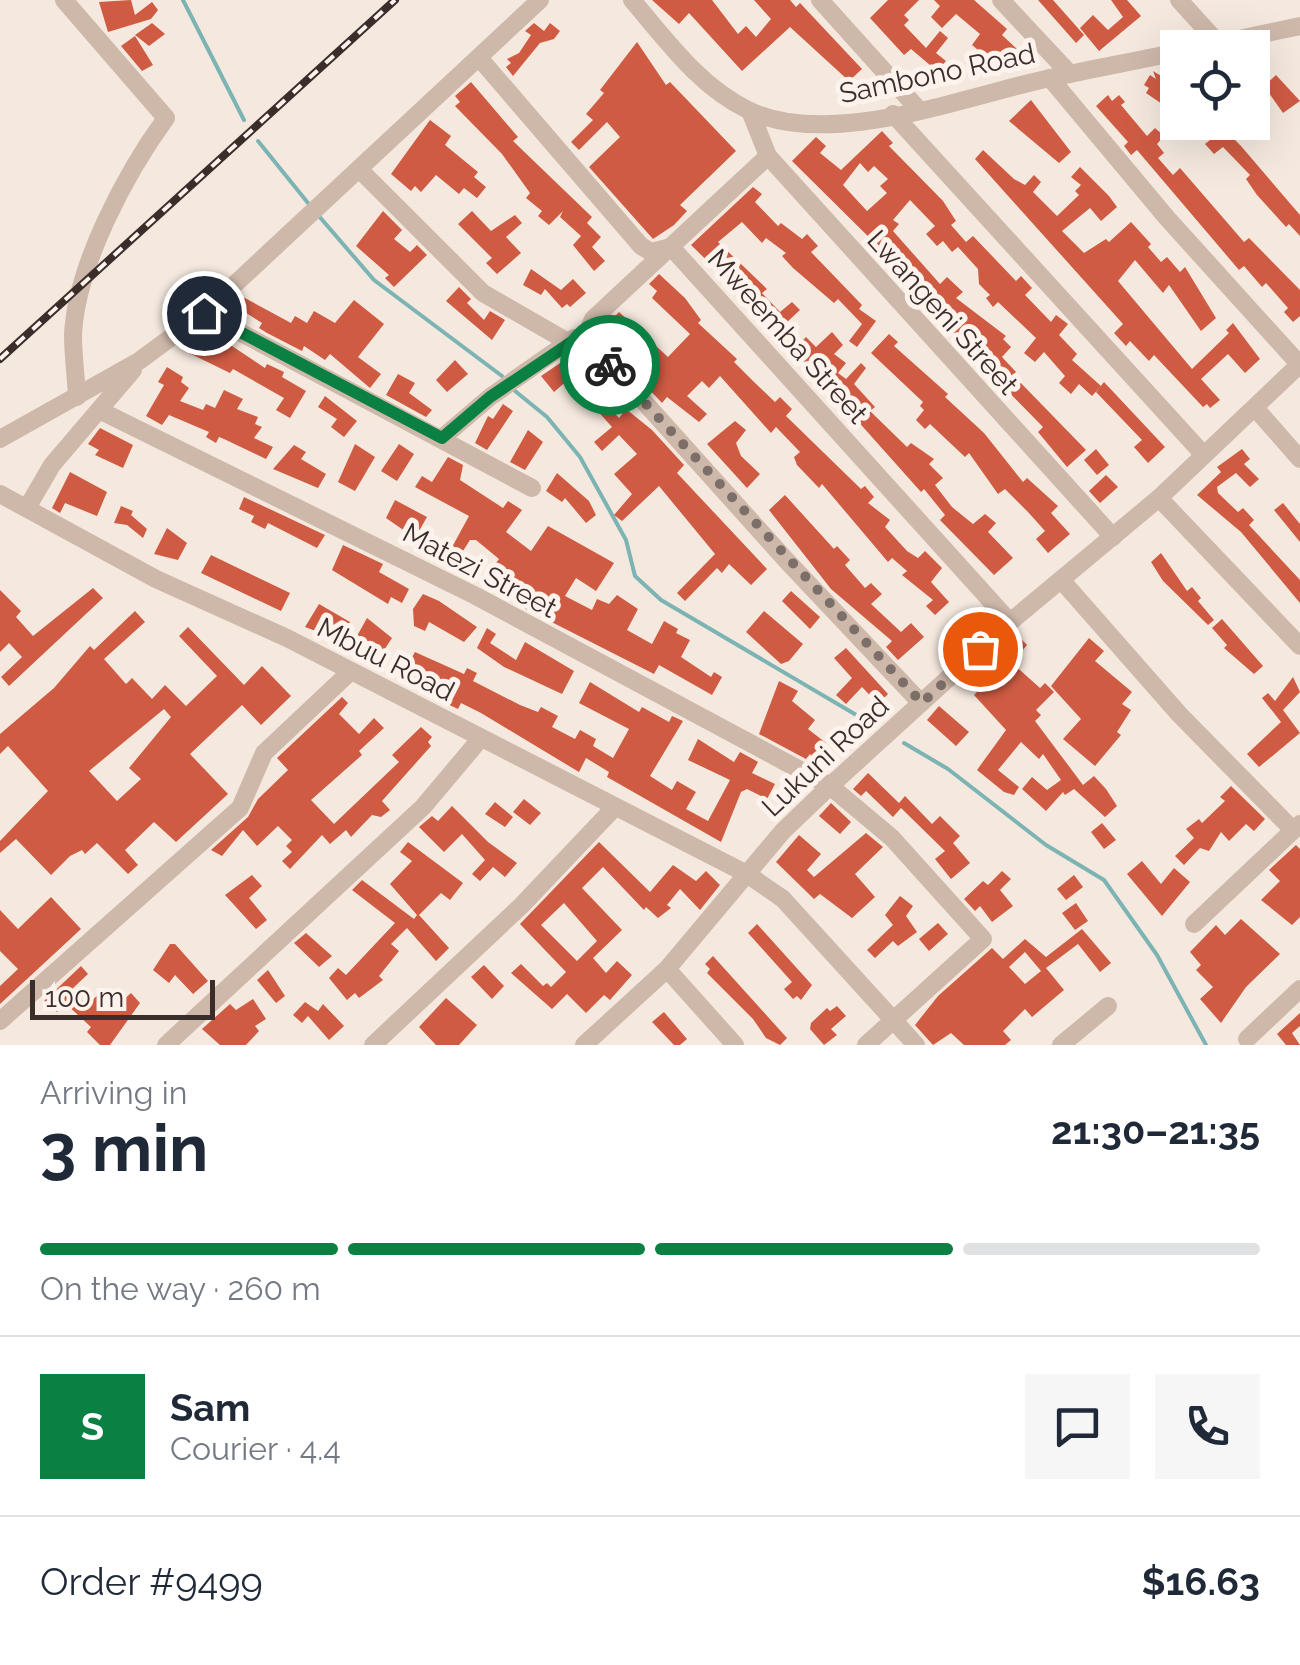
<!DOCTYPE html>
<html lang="en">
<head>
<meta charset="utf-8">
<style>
	:root { --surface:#fff; --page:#f6f6f7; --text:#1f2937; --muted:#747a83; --line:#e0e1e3; --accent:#0b8043 }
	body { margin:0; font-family:Raleway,sans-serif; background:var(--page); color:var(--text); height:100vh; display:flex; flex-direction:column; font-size:38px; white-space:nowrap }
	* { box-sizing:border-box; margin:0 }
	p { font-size:32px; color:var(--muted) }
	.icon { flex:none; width:55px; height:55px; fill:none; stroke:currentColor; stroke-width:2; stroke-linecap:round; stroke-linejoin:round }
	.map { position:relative; height:1045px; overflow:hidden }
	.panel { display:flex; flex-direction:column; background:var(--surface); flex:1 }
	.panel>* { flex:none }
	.controls { position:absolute; left:1160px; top:30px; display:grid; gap:20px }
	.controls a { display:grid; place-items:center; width:110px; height:110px; border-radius:0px; background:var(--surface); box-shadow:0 10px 40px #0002; font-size:50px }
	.scale { position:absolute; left:30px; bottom:25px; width:185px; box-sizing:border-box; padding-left:10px; border:5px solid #3b2e2a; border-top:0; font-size:28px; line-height:35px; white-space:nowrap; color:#3b2e2a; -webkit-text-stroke:8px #fcf3ec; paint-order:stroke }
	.pin { position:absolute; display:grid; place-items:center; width:85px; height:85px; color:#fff; margin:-42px; border:5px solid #fff; border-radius:50%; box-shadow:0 2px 10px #0007 }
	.courier { position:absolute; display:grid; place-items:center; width:100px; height:100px; margin:-50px; border:8px solid #0b8043; border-radius:50%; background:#fff; color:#222; box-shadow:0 2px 12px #0007 }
	.summary em { font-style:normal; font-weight:700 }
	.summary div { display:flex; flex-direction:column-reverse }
	.summary { display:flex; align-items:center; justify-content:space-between; height:170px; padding:0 40px }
	h1 { font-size:65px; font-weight:700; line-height:75px }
	.bar { display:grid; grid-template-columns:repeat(4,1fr); gap:15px 10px; align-content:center; height:120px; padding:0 40px }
	.bar i { height:12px; border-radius:8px; background:var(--line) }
	.bar .current { background:var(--accent) }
	.bar p { grid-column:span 4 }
	.line { display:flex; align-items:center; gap:25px; padding:0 40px; border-top:2px solid var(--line) }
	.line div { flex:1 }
	.round { display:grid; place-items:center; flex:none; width:105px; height:105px; border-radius:0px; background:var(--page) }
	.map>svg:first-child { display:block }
</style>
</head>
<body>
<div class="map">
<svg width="1300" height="1045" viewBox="0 0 1300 1045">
	<rect width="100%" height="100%" fill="#f5e9df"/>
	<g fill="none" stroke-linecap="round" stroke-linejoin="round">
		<g stroke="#7cb4b3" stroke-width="4">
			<path d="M183 0 244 120"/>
			<path d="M258 141 308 203"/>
			<path d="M318 215 374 280 502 376"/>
			<path d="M515 391 547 417 580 457 626 540 635 576 661 600 875 726"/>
			<path d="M904 743 948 769 1046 845 1104 880 1157 955 1206 1045"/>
		</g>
	</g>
	<g fill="#cf5b43" fill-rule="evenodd">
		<path d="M131 0 135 15 152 2 158 10 151 19 108 32 99 2Z"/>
		<path d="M652 0H712L738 34 746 26 756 37 771 19 754 0H790L796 7 800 3 862 69 849 81 790 27 742 71 689 13 679 24Z"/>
		<path d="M888 0H919L904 15 909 20 904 25 926 48 940 31 948 38 936 53 946 61 937 71 911 49 904 55 870 18Z"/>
		<path d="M934 0H974L1007 29 1002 35 1020 52 1007 66 996 56 979 75 965 63 977 49 972 45 980 34 956 14 942 28 931 17 940 6Z"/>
		<path d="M1038 0H1053L1084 35 1076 43Z"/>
		<path d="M1111 0H1127L1141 16 1099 51 1080 28 1093 15 1108 30 1123 17Z"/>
		<path d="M152 23 165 34 149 46 135 35Z"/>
		<path d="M534 23 544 31 550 23 560 31 554 39 540 43 513 76 506 67 511 63 507 59 519 53 531 35 525 31Z"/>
		<path d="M135 36 153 65 142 71 121 46Z"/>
		<path d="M637 42 666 85 670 82 736 151 680 205 687 211 674 225 653 239 589 167 620 137 607 122 579 150 571 142 593 120 586 114 604 93 600 90Z"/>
		<path d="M1153 71 1178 86V102L1169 93 1162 104 1146 93 1149 88 1144 85 1150 75 1156 79Z"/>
		<path d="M1276 75 1300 101 1283 113 1264 86Z"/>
		<path d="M471 82 518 137 513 141 592 217 587 223 601 237 592 247 605 261 594 271 573 245 581 236 560 217 563 211 549 225 538 216 542 211 526 198 530 193 502 154 455 106 460 102 455 96Z"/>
		<path d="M1108 95 1112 101 1119 95 1125 102 1121 105 1147 136 1155 128 1164 136 1157 144 1164 153 1158 158 1173 175 1180 168 1244 242 1249 238 1300 290V316L1293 322 1284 312 1288 308 1266 283 1262 287 1244 266 1239 270 1137 150 1131 155 1124 146 1128 142 1096 106Z"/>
		<path d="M1031 100 1071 152 1059 163 1009 121Z"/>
		<path d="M430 120 451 136 445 145 478 172 474 177 486 187 477 198 464 188 459 194 436 175 421 192 415 186 411 191 391 174Z"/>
		<path d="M1193 122H1217L1241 146 1300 215V236L1289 224 1286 227 1257 195 1246 179 1250 175 1223 147 1214 154 1205 144 1210 140Z"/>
		<path d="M882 131 893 143 889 146 943 201 956 221 951 225 966 242 973 236 1016 281 1021 276 1032 288 1025 295 1051 322 1056 315 1068 324 1059 335 1077 354 1072 360 1101 386 1092 396 1079 384 1071 394 1059 383 1065 376 1044 352 1035 362 1024 353 1036 338 998 302 993 307 986 298 990 295 979 284 978 269 958 247 952 252 943 241 937 246 926 234 935 226 910 200 893 220 899 224 893 231 940 284 947 277 963 292 956 298 1006 336 1003 339 1011 347 1002 357 1016 372 1013 375 1086 450 1067 467 1038 432 1043 427 981 364 975 351 940 322 945 317 919 292 914 296 889 264 893 261 792 161 816 137 826 146 820 153 841 170ZM860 163 868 172 874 166 888 179 880 186 887 193 867 211 843 185Z"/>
		<path d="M983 150 1014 179 1025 185 1034 175 1041 182 1033 192 1057 216 1079 195 1075 191 1081 185 1071 177 1080 167 1109 196 1117 207 1101 221 1090 208 1062 231 1084 253 1106 239 1109 242 1131 222 1151 244 1148 247 1161 262 1167 257 1180 272 1185 267 1216 318 1201 331 1169 285 1163 293 1135 260 1118 281 1192 369 1229 333 1226 330 1233 323 1260 359 1245 373 1228 354 1201 379 1220 400 1210 408 1207 404 1203 407 1154 355 1149 361 1130 341 1126 346 1114 333 1123 324 975 159Z"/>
		<path d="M753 187 762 194 755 202 778 226 781 223 802 239 807 234 818 246 811 252 862 305 859 309 876 321 857 347 849 341 862 324 838 299 834 303 793 268 782 256 786 253 766 238 762 243 742 222 718 242 767 289 762 293 780 312 792 302 800 310 785 324 801 342 806 337 816 347 832 332 843 345 834 354 846 363 838 373 846 379 861 363 866 368 854 384 875 407 870 411 907 447 911 443 934 459 929 464 943 478 935 485 952 507 973 524 985 514 996 523 988 532 1013 558 994 575 940 520 945 515 924 489 921 492 838 399 834 402 803 362 786 346 781 350 769 337 774 333 738 291 691 245Z"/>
		<path d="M383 211 402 230 394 239 410 252 417 245 427 255 394 287 385 278 389 275 356 246Z"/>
		<path d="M472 211 491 231 515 215 522 223 506 237 521 253 497 274 486 263 492 258 458 224Z"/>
		<path d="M531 269 561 290 573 279 586 293 570 307 567 304 562 308 545 289 541 295 523 285Z"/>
		<path d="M659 274 685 298 701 320 698 323 737 359 734 362 754 382 775 402 780 397 792 409 786 416 861 489 865 486 874 497 868 503 890 520 885 527 907 551 918 558 925 551 942 568 931 582 949 602 935 615 926 606 933 600 902 575 907 571 892 558 888 562 822 484 819 488 797 465 794 457 800 452 776 427 771 433 720 376 709 388 702 381 687 396 707 414 699 422 667 397 662 403 646 386 649 382 639 373 643 369 602 330 619 312 668 357 690 334 652 298 657 291 649 284Z"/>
		<path d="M459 287 471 299 467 303 484 320 490 311 505 320 492 340 446 301Z"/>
		<path d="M243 297 291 323 295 316 307 323 314 311 335 323 354 300 384 324 358 357 381 374 370 388 330 354 325 360 304 346 302 351 267 333 259 328 262 323 237 307Z"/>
		<path d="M200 332 232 346 265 368 267 364 284 372 282 377 306 391 290 418 276 410 284 398 233 369 230 373 189 353Z"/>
		<path d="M889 334 898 342 894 346 948 394 945 397 984 433 1023 482 1027 478 1058 506 1051 513 1070 534 1048 553 1036 539 1045 531 1028 512 1005 489 998 494 969 453 965 457 930 424 925 429 916 420 924 410 920 406 923 402 871 353Z"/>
		<path d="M575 353 585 363 580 368 606 398 603 401 619 418 626 409 652 430 684 465 677 473 767 569 751 585 729 564 722 573 717 568 685 601 677 593 715 554 659 486 622 521 614 515 632 494 614 474 637 454 619 435 602 451 594 442 612 427 569 379 554 392 541 376Z"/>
		<path d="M455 360 468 374 447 392 436 380Z"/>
		<path d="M167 367 183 377 181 382 189 388 180 401 203 410 206 404 215 408 224 390 243 399 237 409 258 417 255 424 262 427 254 438 273 447 266 459 224 439 219 437 216 443 206 437 209 432 169 415 162 425 146 416 164 385 158 382Z"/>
		<path d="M398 374 415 383 409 393 432 410 426 417 386 395Z"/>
		<path d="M1104 382 1165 447 1148 463 1134 447 1142 440 1096 392Z"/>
		<path d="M325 396 357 421 344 437 331 427 337 419 318 407Z"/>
		<path d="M503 404 513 411 487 450 475 443 488 416 493 419Z"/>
		<path d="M735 421 746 430 736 443 741 456 760 474 747 488 707 444Z"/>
		<path d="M100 428 133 445 123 468 95 455 99 450 88 444Z"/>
		<path d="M528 430 543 442 525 470 510 462Z"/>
		<path d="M355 444 375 457 355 491 338 482Z"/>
		<path d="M399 444 414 454 397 481 381 471Z"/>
		<path d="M294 445 306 452 301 459 326 474 318 488 273 469Z"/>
		<path d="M1096 449 1109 465 1097 475 1084 460Z"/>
		<path d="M1242 449 1250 459 1244 464 1259 479 1250 487 1236 473 1217 487 1218 493 1238 512 1243 508 1254 520 1249 525 1300 580V603L1241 532 1197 495 1221 472 1217 467Z"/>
		<path d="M448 457 463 465 460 480 503 508 508 501 522 510 506 532 531 551 548 526 614 563 596 591 576 578 565 596 592 610 597 599 609 604 617 595 638 609 627 630 652 644 664 621 678 629 676 633 690 640 681 657 711 677 714 672 722 677 712 695 659 665 654 674 524 608 518 604 526 593 502 576 495 585 485 578 499 559 476 540H470L454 565 445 560 469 516 415 487 422 476 432 482Z"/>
		<path d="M70 472 107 492 97 516 65 503 60 513 52 508Z"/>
		<path d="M557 473 589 501 596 515 586 523 565 498 562 502 546 491Z"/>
		<path d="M1106 475 1118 487 1100 503 1089 491Z"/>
		<path d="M785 495 834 549 837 546 850 560 845 565 865 588 871 583 882 594 871 604 901 632 911 623 924 637 898 660 886 647 892 641 831 589 769 510Z"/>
		<path d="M244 497 325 535 317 548 268 523 265 529 251 522 254 516 239 509Z"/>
		<path d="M395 500 427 517 415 538 386 518Z"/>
		<path d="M1283 503 1300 524V542L1274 510Z"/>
		<path d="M121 506 133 511 131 515 147 529 143 538 127 525 114 523Z"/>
		<path d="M167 528 187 543 178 560 154 554Z"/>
		<path d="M343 545 383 564 379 572 409 589 402 603 391 597 388 604 332 570Z"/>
		<path d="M1161 553 1187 591 1192 587 1201 598 1198 601 1214 620 1208 625 1163 581 1151 562Z"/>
		<path d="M211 555 290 593 281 611 201 573Z"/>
		<path d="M93 588 103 598 9 686 1 677 22 657 9 643 0 652V590L21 611 16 617 33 636Z"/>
		<path d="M791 591 820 617 810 629 782 601Z"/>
		<path d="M423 594 439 601 477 627 464 642 429 622 425 631 414 626 413 609Z"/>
		<path d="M319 604 350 622 340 640 305 627Z"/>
		<path d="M135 611 145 622 104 659 126 684 132 678 152 699 165 685 186 706 217 676 179 636 188 627 244 685 262 666 291 696 261 725 242 705 190 754 228 794 176 842 154 822 125 850 138 865 128 874 97 843 85 854 82 850 70 856 51 875 16 839 0 853V841L48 791 8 746 0 754V734L54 688 90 646 94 650ZM164 709 171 717 129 768 141 779 117 801 89 771Z"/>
		<path d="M764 611 803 644 789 661 781 664 746 632Z"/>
		<path d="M367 618 392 638 377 661 367 654 374 644 357 636Z"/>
		<path d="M1222 619 1263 666 1254 674 1224 648 1227 645 1212 628Z"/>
		<path d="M487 628 496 634 490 643 516 660 525 642 574 671 562 694 504 667 477 648Z"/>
		<path d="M1019 637 1027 645 1012 663 1040 688 1045 683 1054 692 1036 710 1041 715 1035 721 1083 785 1094 776 1106 789 1117 806 1105 817 1074 789 1065 795 1063 792 1046 811 1022 789 1032 777 1047 790 1061 780 1043 754 1039 759 1021 742 998 770 1019 787 1014 795 1004 792 977 770 1006 730 974 695 999 669 988 659 1000 648 1004 653Z"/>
		<path d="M1089 638 1104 651 1095 661 1132 692 1122 704 1131 710 1117 732 1121 735 1095 766 1063 739 1081 719 1051 686Z"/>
		<path d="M846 648 888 694 878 704 862 687 846 704 836 695 852 678 834 658Z"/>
		<path d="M415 652 464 674 467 668 477 673 473 681 520 705 538 712 541 707 558 716 552 727 575 739 580 730 596 739 593 746 613 758 629 729 579 703 590 682 639 712 642 707 669 722 672 716 683 721 650 776 672 790 677 781 696 792 686 809 708 821 730 780 688 760 698 739 734 762 740 752 751 758 758 762 752 773 775 784 767 799 747 789 741 792 721 842 607 777 609 772 586 758 579 772 481 713 461 703 458 709 441 701 449 687 424 674 420 682 403 673Z"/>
		<path d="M1293 677 1300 692 1283 710 1300 733 1259 767 1247 754 1281 722 1262 698 1268 693 1275 701Z"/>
		<path d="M779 681 798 691 792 701 815 720 808 729 826 743 814 758 810 754 806 759 759 734Z"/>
		<path d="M342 697 348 703 339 714 359 734 374 718 384 728 359 751 362 755 311 800 334 824 399 762 392 755 421 727 432 737 428 742 431 746 382 801 390 810 381 817 372 815 351 837 346 830 330 844 322 835 290 869 282 861 292 852 286 846 292 840 278 826 257 846 243 830 222 856 211 850 248 817 258 799 288 770 277 758Z"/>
		<path d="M939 706 969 732 956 746 927 720Z"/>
		<path d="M868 773 899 803 905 796 932 824 940 816 960 836 953 843 970 863 951 879 935 859 945 851 901 808 893 817 866 791 861 796 853 789Z"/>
		<path d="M1231 786 1265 819 1254 831 1246 824 1229 841 1221 832 1209 851 1200 848 1184 865 1175 856 1194 838 1186 829 1199 819 1202 823 1225 801 1220 797Z"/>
		<path d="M524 799 541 813 530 825 513 812Z"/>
		<path d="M495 802 513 817 505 827 485 814Z"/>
		<path d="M831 803 851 822 840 834 819 816Z"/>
		<path d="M452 806 488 842 517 863 505 877 493 867 480 881 472 874 485 860 462 834 444 852 419 827 432 816 438 821Z"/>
		<path d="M1102 823 1116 840 1104 849 1091 832Z"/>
		<path d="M866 833 883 847 855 874 875 897 852 918 820 894 814 899 776 862 799 835 821 854 807 870 814 877Z"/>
		<path d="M408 842 463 883 450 900 441 893 419 915 449 948 436 961 407 928 391 944 399 951 379 976 383 980 359 998 355 993 347 1000 329 978 338 968 346 975 395 923 352 890 362 880 414 919 417 915 390 884 412 861 400 852Z"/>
		<path d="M599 842 650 892 673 865 696 881 706 871 720 885 700 910 680 889 667 905 671 908 658 918 646 907 644 910 603 867 582 888 622 930 593 958 606 973 617 961 632 975 610 1000 604 995 586 1013 567 994 552 1009 511 973 521 964 543 986 547 983 551 987 566 972 520 924ZM564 903 597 941 577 961 541 925Z"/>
		<path d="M1296 845 1300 849V917L1292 925 1261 900 1280 881 1269 870Z"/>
		<path d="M1142 861 1161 884 1174 868 1190 882 1162 916 1127 874Z"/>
		<path d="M1002 871 1011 879 1000 890 1013 906 992 922 980 906 975 911 964 899 983 881 988 885Z"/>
		<path d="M252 875 262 886 249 898 267 920 256 929 225 895Z"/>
		<path d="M1074 875 1083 887 1066 900 1057 889Z"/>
		<path d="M900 896 913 906 906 916 917 932 898 946 893 941 875 958 867 950 893 925 885 915Z"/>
		<path d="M51 897 81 929 0 1004V986L18 969 0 951V910L18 929Z"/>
		<path d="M1076 903 1088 921 1075 930 1062 913Z"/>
		<path d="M1241 919 1280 954 1246 987 1221 1023 1200 999 1213 987 1196 970 1201 965 1190 952 1216 925 1225 935Z"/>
		<path d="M938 923 948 934 929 951 919 939Z"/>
		<path d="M757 924 812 985 801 1000 797 996 793 999 784 989 792 982 748 933Z"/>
		<path d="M1082 929 1111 963 1100 972 1078 944 1046 968 1064 990 1032 1017 1025 1009 1003 1031 1011 1040 1005 1045H964L951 1033 933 1045 915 1025 938 996 992 948 1003 959 1025 939 1046 957ZM1025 952 1041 971 1025 984 1009 967Z"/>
		<path d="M306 933 332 956 319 967 294 943Z"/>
		<path d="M170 944H175L208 981 193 994 175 975 169 983 153 970Z"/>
		<path d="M713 956 787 1038 780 1045 766 1038 753 1019 707 973 710 969 705 964Z"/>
		<path d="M484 965 504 986 492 999 471 977Z"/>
		<path d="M81 966 88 974 71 990 87 1005 101 992 119 1004 131 993 140 1003 110 1045H100L87 1032 91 1027 65 1003 57 1012 44 1001Z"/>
		<path d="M268 970 285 996 276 1003 257 980Z"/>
		<path d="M446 998 477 1025 459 1045H436L419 1027Z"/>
		<path d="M253 999 266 1019 255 1026 259 1031 246 1045H220L202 1029 230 1004 236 1010Z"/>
		<path d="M305 1002 318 1011 323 1004 344 1026 329 1040 308 1016 302 1023 293 1015Z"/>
		<path d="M837 1006 846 1016 831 1029 837 1035 824 1045 810 1029 811 1023 827 1008 830 1011Z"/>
		<path d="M664 1012 687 1039 680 1045H674L652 1022Z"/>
		<path d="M1300 1013V1026L1292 1033 1300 1045H1286L1277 1034Z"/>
	</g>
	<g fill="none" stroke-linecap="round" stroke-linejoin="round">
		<g stroke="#ceb8aa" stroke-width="18">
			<path d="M64 0 166 118C126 173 76 266 73 335 73 355 76 376 77 397"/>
			<path d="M632 0C667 41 699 86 748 110 830 150 966 96 1050 78 1092 69 1135 61 1178 52"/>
			<path d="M820 0 919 110"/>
			<path d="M1001 0 1070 74"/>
			<path d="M1179 0 1219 44"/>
			<path d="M1197 48 1300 26"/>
			<path d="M481 60 641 246 651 252 671 247 1010 622"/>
			<path d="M1050 78 1167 218 1300 365"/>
			<path d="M750 111 768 156 1113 537"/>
			<path d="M893 114 1203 454"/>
			<path d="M768 156 593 319 588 331 593 345 786 560 921 703"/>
			<path d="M360 170 483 293 568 342"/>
			<path d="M204 313 532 488"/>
			<path d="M1256 409 1300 459"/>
			<path d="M101 411 476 596 830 786 892 838 983 939 866 1045"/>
			<path d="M442 438 490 397 574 338"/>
			<path d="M0 439 139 361 204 313 540 0"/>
			<path d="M0 494 156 579 287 638 747 874 783 899 916 1045"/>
			<path d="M1159 498 1300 646"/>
			<path d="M27 508 52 465 133 370"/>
			<path d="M1063 582 1179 714 1293 830"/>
			<path d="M1194 924 1300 824"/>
			<path d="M667 969 735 1045"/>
			<path d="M0 1021 240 808 264 753 350 672"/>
			<path d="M1247 1039 1300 989"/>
			<path d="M166 1045 423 807 481 738"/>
			<path d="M373 1045 521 906 615 807"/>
			<path d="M584 1045 667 969 783 831 830 786 1010 622 1159 498 1300 364"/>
			<path d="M1061 1045 1108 1006"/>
		</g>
		<defs>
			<path id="rail" d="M0 359 395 0"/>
		</defs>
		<use href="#rail" stroke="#3b2e2a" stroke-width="8"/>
		<use href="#rail" stroke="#fcf3ec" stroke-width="4" stroke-dasharray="11" stroke-linecap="butt"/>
	</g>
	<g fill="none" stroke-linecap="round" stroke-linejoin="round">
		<path stroke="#7c6f69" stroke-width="10" stroke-dasharray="0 18" d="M610 365 922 703 980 649"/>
		<path stroke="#0b8043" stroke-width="12" d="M204 313 442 438 490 397 588 331 593 345 610 365"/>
	</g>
	<g text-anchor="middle" stroke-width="10" stroke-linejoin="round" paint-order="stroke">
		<g font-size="28" fill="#3b2e2a" stroke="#fcf3ec">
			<text transform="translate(937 73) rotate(-12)" y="10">Sambono Road</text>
			<text transform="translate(943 312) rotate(48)" y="10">Lwangeni Street</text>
			<text transform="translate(788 336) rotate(48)" y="10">Mweemba Street</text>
			<text transform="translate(480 570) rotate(28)" y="10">Matezi Street</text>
			<text transform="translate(386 659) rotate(27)" y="10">Mbuu Road</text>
			<text transform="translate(825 756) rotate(-43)" y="10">Lukuni Road</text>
		</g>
	</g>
</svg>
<div class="controls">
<a><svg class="icon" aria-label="locate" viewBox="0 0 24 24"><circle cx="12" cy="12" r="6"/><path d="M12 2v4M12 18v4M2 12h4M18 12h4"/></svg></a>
</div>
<div class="scale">100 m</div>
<div class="pin" style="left:980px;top:649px;background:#ea580c"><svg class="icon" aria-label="bag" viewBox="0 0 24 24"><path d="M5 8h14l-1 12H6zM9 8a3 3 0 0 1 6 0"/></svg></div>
<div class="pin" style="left:204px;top:313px;background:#1f2937"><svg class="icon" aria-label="home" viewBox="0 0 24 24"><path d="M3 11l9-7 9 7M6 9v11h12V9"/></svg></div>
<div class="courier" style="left:610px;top:365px"><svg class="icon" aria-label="bike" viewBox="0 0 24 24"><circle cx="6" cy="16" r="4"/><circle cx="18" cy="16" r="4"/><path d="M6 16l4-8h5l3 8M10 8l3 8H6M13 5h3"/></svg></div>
</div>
<section class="panel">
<div class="summary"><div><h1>3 min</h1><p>Arriving in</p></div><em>21:30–21:35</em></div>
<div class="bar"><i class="current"></i><i class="current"></i><i class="current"></i><i></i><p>On the way · 260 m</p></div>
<div class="line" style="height:180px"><b class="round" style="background:var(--accent);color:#fff">S</b><div><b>Sam</b><p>Courier · 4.4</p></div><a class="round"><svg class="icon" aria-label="chat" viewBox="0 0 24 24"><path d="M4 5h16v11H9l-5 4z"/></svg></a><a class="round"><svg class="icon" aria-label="phone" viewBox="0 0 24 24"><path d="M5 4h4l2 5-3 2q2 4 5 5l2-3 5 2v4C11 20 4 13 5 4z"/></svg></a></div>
<div class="line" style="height:130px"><div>Order #9499</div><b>$16.63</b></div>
</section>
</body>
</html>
